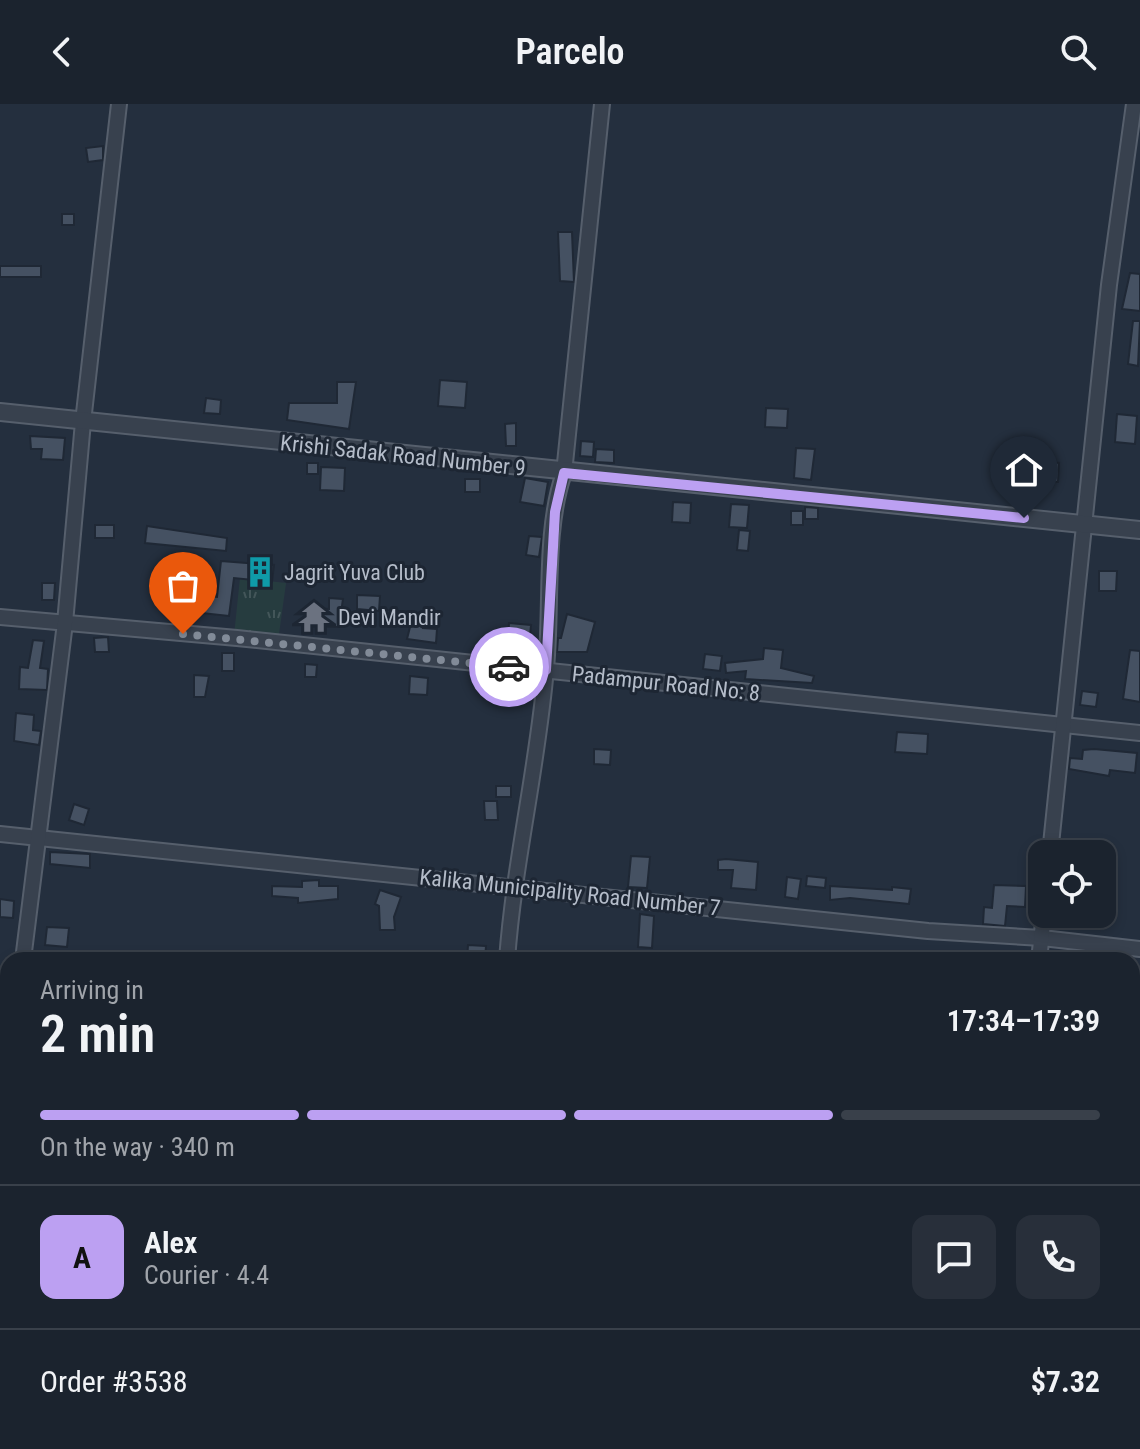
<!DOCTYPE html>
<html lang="en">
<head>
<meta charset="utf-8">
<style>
	:root { --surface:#1b232e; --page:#282f3a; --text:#f1f3f6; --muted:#a0a4aa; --line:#39404a; --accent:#bca0f2 }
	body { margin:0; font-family:"Roboto Condensed",sans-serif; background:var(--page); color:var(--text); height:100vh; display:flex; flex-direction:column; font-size:30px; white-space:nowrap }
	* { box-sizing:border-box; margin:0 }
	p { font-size:26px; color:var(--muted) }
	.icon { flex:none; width:44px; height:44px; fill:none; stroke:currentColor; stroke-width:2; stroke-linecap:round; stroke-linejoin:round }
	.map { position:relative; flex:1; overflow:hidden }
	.details { position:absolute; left:0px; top:848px; width:1140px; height:498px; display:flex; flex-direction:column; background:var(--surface); border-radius:24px 24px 0 0; box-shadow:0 4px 12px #0003,0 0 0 2px var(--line) }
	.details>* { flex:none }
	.controls { position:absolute; left:1028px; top:736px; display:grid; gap:16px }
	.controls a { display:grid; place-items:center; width:88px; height:88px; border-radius:16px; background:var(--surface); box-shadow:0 4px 12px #0003,0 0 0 2px var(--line); font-size:40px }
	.pin { position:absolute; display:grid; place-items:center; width:68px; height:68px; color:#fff; margin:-82px -34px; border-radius:50% 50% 50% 0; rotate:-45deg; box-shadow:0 0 8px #0007 }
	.pin .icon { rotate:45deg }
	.courier { position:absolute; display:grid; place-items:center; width:80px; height:80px; margin:-40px; border:6px solid #bca0f2; border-radius:50%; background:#fff; color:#222; box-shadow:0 2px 10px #0007 }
	.head em { font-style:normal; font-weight:600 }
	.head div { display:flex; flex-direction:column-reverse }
	.head { display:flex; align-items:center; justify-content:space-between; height:136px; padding:0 40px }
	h1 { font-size:52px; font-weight:600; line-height:60px }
	.bar { display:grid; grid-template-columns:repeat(4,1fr); gap:12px 8px; align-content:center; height:96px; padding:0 40px }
	.bar i { height:10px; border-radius:6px; background:var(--line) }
	.bar .selected { background:var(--accent) }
	.bar p { grid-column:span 4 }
	.line { display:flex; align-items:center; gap:20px; padding:0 40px; border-top:2px solid var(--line) }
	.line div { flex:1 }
	.round { display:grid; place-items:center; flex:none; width:84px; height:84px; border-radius:16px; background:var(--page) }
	header { display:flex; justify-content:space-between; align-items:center; height:104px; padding:0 40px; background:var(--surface); font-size:36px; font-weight:600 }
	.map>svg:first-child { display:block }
</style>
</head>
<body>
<header><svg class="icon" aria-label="back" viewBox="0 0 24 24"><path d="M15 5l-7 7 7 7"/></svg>Parcelo<svg class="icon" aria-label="search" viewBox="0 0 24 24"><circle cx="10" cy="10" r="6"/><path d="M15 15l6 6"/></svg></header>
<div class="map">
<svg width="1140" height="1345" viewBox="0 0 1140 1345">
	<defs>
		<pattern id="grass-tufts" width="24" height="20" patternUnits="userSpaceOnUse" patternTransform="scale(2)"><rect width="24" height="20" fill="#263c3f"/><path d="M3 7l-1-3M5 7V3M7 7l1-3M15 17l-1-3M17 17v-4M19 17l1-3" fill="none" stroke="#435659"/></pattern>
	</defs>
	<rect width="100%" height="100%" fill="#242f3e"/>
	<path fill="url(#grass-tufts)" d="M240 474 286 479 278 537 234 532Z"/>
	<g fill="#455162" stroke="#1f2835" stroke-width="2">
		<path d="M103 42V56L88 58 86 44Z"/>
		<rect x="62" y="110" width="12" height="11"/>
		<path d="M558 128H572L574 178 560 177Z"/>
		<rect x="0" y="162" width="41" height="11"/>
		<path d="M1130 169 1140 170V207L1122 205Z"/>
		<path d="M1133 217H1140L1138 262 1128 260Z"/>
		<path d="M440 276 467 278 465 304 438 302Z"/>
		<path d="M337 278H356L349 325 287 316 289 299H337Z"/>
		<path d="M206 294 221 296 220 310 204 309Z"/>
		<path d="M766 304 788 305 787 324 765 323Z"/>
		<path d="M1117 310 1137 312 1135 340 1115 338Z"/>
		<path d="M516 319V342H506L505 320Z"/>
		<path d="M30 332 65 334 63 356 41 355 42 345H31Z"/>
		<path d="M581 337 594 338 593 353 580 352Z"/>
		<path d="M796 344 815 345 811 376 794 374Z"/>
		<path d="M596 345 614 346V359L595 358Z"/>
		<path d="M1045 358 1059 359 1058 378 1043 377Z"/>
		<rect x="307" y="359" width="11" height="11"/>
		<path d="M321 363 345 364 344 387 320 386Z"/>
		<path d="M525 374 548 378 544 402 520 398Z"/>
		<rect x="465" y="375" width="15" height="13"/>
		<path d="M673 398 691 399 690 419 672 418Z"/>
		<path d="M731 400 749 401 747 424 729 423Z"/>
		<path d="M805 403 818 404V415H805Z"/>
		<rect x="791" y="407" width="12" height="14"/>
		<rect x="95" y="421" width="19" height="13"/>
		<path d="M147 422 227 434 226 447 145 439Z"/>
		<path d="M739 426 750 427 748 447 737 446Z"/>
		<path d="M529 432 542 433 539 453 526 451Z"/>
		<path d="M221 457 274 461 272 478 234 474 229 512 165 505 166 487 217 493Z"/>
		<path d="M1099 467H1117L1116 487H1099Z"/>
		<path d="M42 479H55L54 496H42Z"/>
		<path d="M357 491 380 492 379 507 357 505Z"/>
		<path d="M329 494 343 495 339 523 307 522 308 504 329 505Z"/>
		<path d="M382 506 414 508 413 514 425 517 423 524 437 525 436 539 407 535 411 519H381Z"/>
		<path d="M567 510 595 518 587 548H557L558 534H561Z"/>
		<path d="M509 519 531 521 529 544 537 545V555L515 553V547L489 545 490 532 508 533Z"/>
		<path d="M108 533 109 548H95L94 534Z"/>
		<path d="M33 536 44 537 40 564 48 565 47 586 19 585 20 563 28 564Z"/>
		<path d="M764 544 783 546 781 564 814 572 812 579 745 575 746 567 726 569 725 559 763 555Z"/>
		<path d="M1130 546 1140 547V598L1123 595Z"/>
		<rect x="222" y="549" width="12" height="18"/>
		<path d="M705 550 722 552 720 567 703 565Z"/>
		<path d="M305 560 317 561 316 573H305Z"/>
		<path d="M194 571 209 572 205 593H194Z"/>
		<path d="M410 572 428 574 427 591 409 590Z"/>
		<path d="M1082 587 1098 589 1096 603 1080 601Z"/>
		<path d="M16 609 34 611 33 626 41 627 39 641 14 637Z"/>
		<path d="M897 628 928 630 927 650 895 648Z"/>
		<path d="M594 645 611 646 610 661 594 660Z"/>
		<path d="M1094 645 1137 649 1135 669 1110 666 1109 672 1069 665 1070 654 1082 655 1083 646Z"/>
		<rect x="496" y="682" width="15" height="11"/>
		<path d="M484 697H497L498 716H485Z"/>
		<path d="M74 700 89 705 84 721 69 716Z"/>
		<path d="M50 748 90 750V764L50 760Z"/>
		<path d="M631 752 650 753 647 784 628 783Z"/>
		<path d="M726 755 758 758 756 786 731 784 733 766H718V756Z"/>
		<path d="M807 772 826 774 825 784 806 782Z"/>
		<path d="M787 773 801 775 798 795 785 793Z"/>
		<path d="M319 776V782H338V795L298 799V794L272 792V782L302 783V777Z"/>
		<path d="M994 781 1026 782 1025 803 1007 802 1005 822 983 820 984 803 992 804Z"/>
		<path d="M830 782 892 786V783L911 785 909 800 850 794 830 796Z"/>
		<path d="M380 786 401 793 394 813 395 826H380L379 802 375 800Z"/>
		<path d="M0 795 14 797 13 814 0 813Z"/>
		<path d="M640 810 654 812 652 844 638 843Z"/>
		<path d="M47 823 69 824 67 843 45 841Z"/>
		<path d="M468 841 486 842 485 856H467Z"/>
	</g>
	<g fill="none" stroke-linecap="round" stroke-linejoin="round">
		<defs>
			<g id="minor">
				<path d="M0 513 237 534 1140 629"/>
				<path d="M0 730 928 827 1042 834 1140 845"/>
				<path d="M1050 750 1109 181 1134 0"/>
				<path d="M23 856 65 519 83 318 119 0"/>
				<path d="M507 856C514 758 538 662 546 564 552 503 544 426 564 369L602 0"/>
				<path d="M1039 856 1044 810"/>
				<path d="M0 948 8 949"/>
				<path d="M0 1026 8 976"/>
				<path d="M1132 1062 1140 1063"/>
				<path d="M0 1167H8"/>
				<path d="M1132 1284H1140"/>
				<path d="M453 1345V1338"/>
				<path d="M976 1345 977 1338"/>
			</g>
			<path id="tertiary" d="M0 308 1140 426"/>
		</defs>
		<use href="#minor" stroke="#565f6c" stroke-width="18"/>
		<use href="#tertiary" stroke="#565f6c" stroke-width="20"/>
		<use href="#minor" stroke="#38414e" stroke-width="14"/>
		<use href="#tertiary" stroke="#38414e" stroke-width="16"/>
	</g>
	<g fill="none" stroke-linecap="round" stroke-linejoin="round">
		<path stroke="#828b98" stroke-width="8" stroke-dasharray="0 14.4" d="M183 530 509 563"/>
		<path stroke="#bca0f2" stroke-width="10" d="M509 563 546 566 555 408 564 369 1024 414"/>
	</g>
	<defs>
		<symbol id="building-bare" viewBox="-9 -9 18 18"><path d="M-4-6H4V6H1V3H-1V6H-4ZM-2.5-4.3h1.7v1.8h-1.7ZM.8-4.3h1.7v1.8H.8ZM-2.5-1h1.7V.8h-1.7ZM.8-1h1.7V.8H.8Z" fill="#0f9aa8" stroke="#1d2633" stroke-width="2.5" paint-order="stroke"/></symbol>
		<symbol id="temple-bare" viewBox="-9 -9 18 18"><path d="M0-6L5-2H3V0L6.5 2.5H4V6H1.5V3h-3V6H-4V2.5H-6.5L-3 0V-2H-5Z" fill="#6b7280" stroke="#1d2633" stroke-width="2.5" paint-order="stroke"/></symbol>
	</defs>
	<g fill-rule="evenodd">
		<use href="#building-bare" x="238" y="446" width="44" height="44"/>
		<use href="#temple-bare" x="292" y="491" width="44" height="44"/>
	</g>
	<g text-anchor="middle" stroke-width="6" stroke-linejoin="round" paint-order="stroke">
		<g font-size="22" fill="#b4bcc9" stroke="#1d2633">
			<text transform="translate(403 351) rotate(6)" y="8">Krishi Sadak Road Number 9</text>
			<text transform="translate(666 579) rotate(6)" y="8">Padampur Road No: 8</text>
			<text transform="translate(570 788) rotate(6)" y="8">Kalika Municipality Road Number 7</text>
		</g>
		<g font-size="22" fill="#b4bcc9" stroke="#1d2633" text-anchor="start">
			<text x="284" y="476">Jagrit Yuva Club</text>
			<text x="338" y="521">Devi Mandir</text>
		</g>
	</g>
</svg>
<div class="controls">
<a><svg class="icon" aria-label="locate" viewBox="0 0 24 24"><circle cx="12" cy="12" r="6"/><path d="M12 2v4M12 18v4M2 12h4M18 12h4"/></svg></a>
</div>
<div class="pin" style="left:183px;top:530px;background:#ea580c"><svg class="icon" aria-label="bag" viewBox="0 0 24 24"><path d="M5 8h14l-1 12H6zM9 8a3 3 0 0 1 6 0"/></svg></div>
<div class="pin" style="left:1024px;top:414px;background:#1f2937"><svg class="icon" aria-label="home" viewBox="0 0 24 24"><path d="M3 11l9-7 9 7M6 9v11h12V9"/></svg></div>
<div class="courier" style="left:509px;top:563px"><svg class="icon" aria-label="car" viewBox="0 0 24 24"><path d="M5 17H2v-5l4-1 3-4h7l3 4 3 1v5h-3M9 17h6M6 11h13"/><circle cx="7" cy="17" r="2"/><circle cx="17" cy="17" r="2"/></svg></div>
<section class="details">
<div class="head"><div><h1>2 min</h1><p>Arriving in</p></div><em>17:34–17:39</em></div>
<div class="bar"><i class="selected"></i><i class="selected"></i><i class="selected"></i><i></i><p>On the way · 340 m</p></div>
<div class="line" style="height:144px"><b class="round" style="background:var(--accent);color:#111">A</b><div><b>Alex</b><p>Courier · 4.4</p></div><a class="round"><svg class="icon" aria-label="chat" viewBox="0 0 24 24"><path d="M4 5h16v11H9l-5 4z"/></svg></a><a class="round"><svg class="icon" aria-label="phone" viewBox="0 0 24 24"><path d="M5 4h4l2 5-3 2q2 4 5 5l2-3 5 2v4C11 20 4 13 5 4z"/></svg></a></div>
<div class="line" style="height:104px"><div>Order #3538</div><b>$7.32</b></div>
</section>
</div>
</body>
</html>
